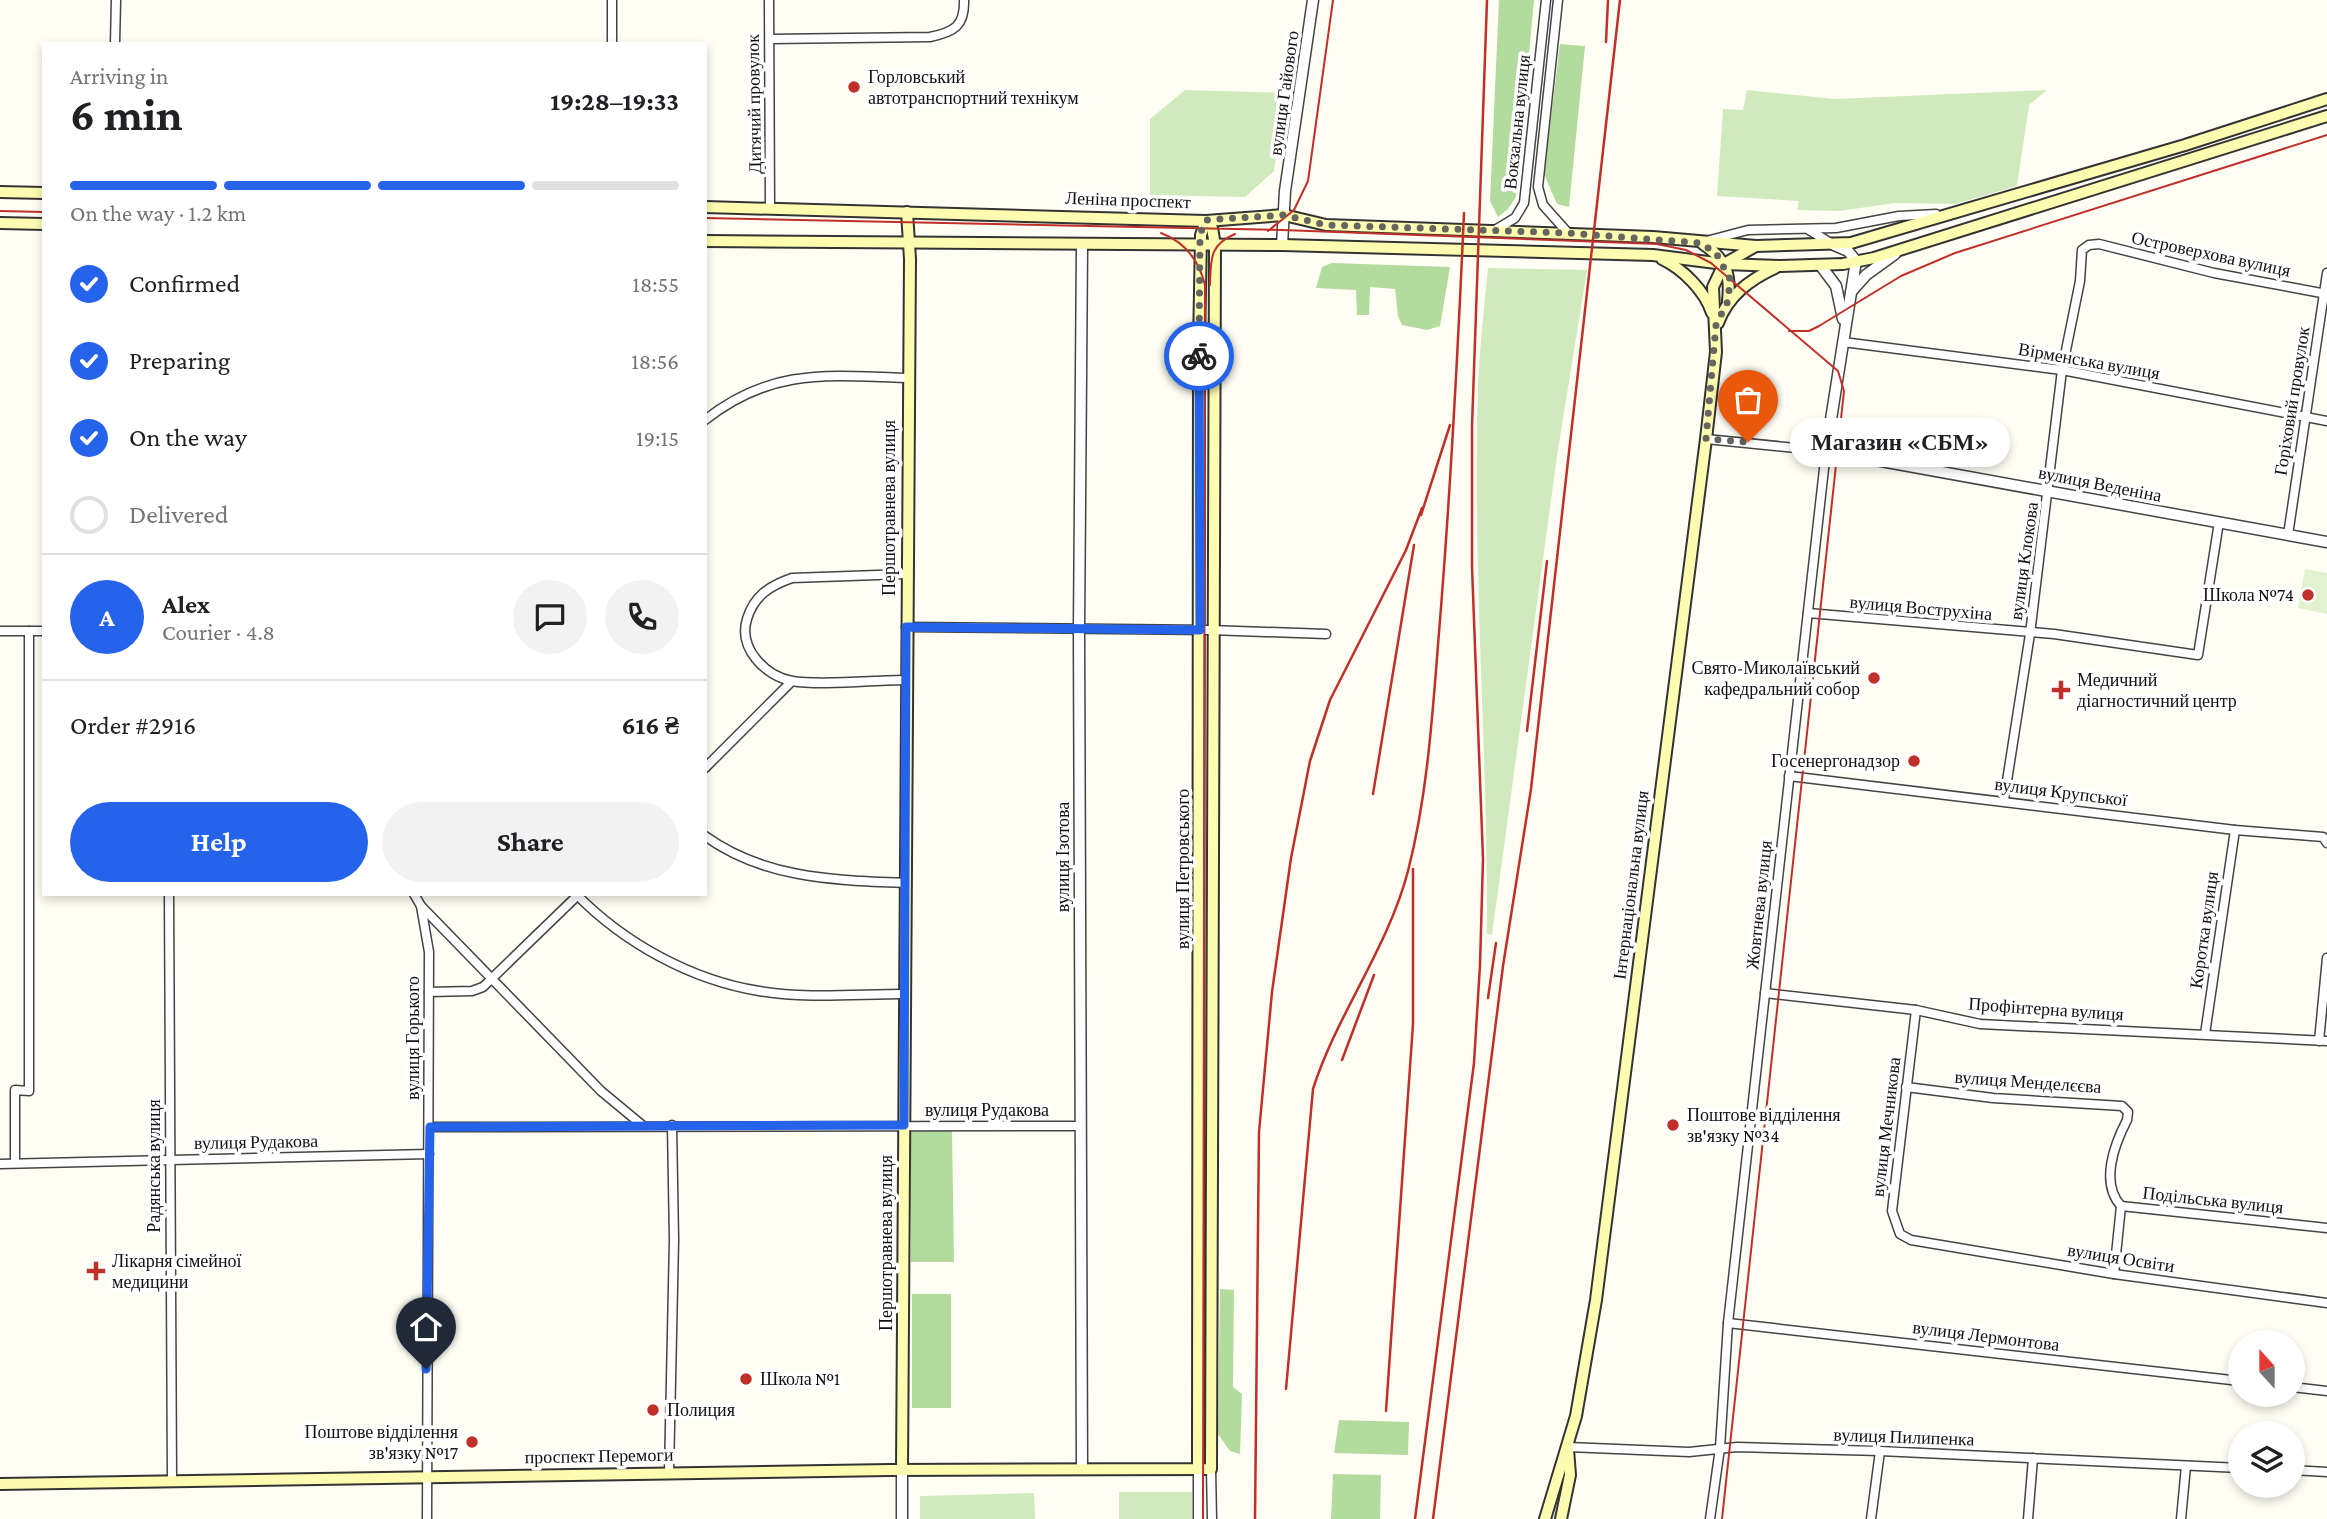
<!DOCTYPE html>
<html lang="en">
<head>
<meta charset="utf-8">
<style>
	:root { --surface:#fff; --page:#f2f2f2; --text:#202124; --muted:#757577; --line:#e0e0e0; --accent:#2563eb }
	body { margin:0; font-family:"Crimson Pro",serif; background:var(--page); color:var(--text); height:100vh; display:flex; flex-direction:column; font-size:26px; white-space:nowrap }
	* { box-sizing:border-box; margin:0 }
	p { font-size:23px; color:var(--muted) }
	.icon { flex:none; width:38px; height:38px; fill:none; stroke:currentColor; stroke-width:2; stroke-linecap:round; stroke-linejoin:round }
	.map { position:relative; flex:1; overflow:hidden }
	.drawer { position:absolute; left:42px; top:42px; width:665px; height:854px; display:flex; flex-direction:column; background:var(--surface); border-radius:0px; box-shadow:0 4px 10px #0003 }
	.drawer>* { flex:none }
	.needle { width:46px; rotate:339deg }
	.buttons { position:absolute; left:2228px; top:1330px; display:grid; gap:14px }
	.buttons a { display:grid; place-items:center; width:77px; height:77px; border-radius:50%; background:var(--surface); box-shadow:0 4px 10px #0003; font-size:35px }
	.pin { position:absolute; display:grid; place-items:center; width:60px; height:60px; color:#fff; margin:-72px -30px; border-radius:50% 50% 50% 0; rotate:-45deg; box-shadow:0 0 7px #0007 }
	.pin .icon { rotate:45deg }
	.courier { position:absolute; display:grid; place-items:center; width:70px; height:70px; margin:-35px; border:5px solid #2563eb; border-radius:50%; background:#fff; color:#222; box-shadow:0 2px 9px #0007 }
	.bubble { position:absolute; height:49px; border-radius:24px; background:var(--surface); box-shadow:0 4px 10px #0003; font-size:23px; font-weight:700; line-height:49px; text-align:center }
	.headline em { font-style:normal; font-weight:700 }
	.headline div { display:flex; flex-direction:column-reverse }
	.headline { display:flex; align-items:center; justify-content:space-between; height:119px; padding:0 28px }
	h1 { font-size:46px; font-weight:700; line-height:52px }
	.bar { display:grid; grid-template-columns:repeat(4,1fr); gap:10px 7px; align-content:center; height:84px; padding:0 28px }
	.bar i { height:9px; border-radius:5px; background:var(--line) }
	.bar .selected { background:var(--accent) }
	.bar p { grid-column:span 4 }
	.line { display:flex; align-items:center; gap:18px; padding:0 28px; border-top:2px solid var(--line) }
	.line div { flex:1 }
	.round { display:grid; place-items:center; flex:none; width:74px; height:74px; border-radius:37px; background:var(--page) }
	ol { padding:0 28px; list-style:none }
	li { display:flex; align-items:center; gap:21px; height:77px }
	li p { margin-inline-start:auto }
	li .icon { padding:7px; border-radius:50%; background:var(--accent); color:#fff; stroke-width:4 }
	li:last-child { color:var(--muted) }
	li i { width:38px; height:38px; border:4px solid var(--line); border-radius:50% }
	.primary-button { display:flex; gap:14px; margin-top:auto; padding:14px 28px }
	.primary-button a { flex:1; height:80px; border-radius:42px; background:var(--accent); color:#fff; font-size:28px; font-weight:700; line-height:80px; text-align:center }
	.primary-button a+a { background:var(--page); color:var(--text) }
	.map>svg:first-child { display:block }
</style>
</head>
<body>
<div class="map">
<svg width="2327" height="1519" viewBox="0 0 2327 1519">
	<rect width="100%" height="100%" fill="#fffef4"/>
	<g fill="#d0eabd">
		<path d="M1185 90 1285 93 1274 171 1245 197 1150 195V119Z"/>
		<path d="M1747 90 1835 99 2047 90 2029 105 2017 186 1955 204 1895 203 1839 211 1797 210 1799 201 1717 196 1723 109 1743 110Z"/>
		<path d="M1488 268 1587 270 1557 456 1492 935 1487 934C1488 751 1472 568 1478 385 1480 346 1484 307 1488 268Z"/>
		<rect x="1119" y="1492" width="73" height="27"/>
		<path d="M1034 1493 1035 1519H920V1496Z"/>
	</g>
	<g fill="#b3db9d">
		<path d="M1499 0H1534L1516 197 1508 209 1498 217 1490 201Z"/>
		<path d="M1560 44 1585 46 1569 207 1557 204 1544 174Z"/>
		<path d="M1332 263 1450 267 1440 326 1427 330 1402 325 1398 316 1395 289 1370 287 1369 315H1357L1356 290 1316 288 1322 267Z"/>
		<path d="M911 1131H952L954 1262H911Z"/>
		<path d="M1220 1289 1234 1290 1233 1387 1242 1394 1240 1454 1230 1451 1218 1434Z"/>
		<rect x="912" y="1294" width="39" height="114"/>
		<path d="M1339 1420 1409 1422 1408 1455 1334 1453Z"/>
		<path d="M1333 1474 1381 1475 1380 1519H1331Z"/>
	</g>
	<path fill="#e2f1cf" d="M2305 569 2327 573V614L2298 608Z"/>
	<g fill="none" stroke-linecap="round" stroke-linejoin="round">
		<defs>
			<g id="minor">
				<path d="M769 0 770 208"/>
				<path d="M1558 0 1538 187 1543 205 1568 233"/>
				<path d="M770 39 930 37C954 32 965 26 964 0"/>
				<path d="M115 44 116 0"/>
				<path d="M612 44V0"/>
				<path d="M1495 230 1515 218 1524 203 1546 0"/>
				<path d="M1809 230 1834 245"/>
				<path d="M1710 240 1748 230 1836 228 1899 216 1936 214"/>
				<path d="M1843 342 2062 370 2327 421"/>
				<path d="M705 420C771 368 827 375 907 378"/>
				<path d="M1706 439 1826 451 1728 1323 1720 1448 1710 1519"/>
				<path d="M2288 535 2327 273"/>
				<path d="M1808 613 2054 634 2198 655 2219 522"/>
				<path d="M906 627 1210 630 1326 634"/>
				<path d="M0 631H44"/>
				<path d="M906 680C875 680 821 686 792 681 765 676 738 648 747 619 754 596 769 586 792 578L906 574"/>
				<path d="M705 768 792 681"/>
				<path d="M1789 776 2235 830 2323 837 2327 843"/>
				<path d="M2004 800 2030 634 2062 370 2080 281 2082 250 2089 245 2099 244 2214 273 2327 294"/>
				<path d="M705 836C765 879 834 880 905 883"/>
				<path d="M169 894 172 1481"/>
				<path d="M414 894 421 906 429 952 427 1519"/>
				<path d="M576 894C624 943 691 980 759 991 806 999 857 994 904 994"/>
				<path d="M421 906 601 1091 642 1125"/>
				<path d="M429 992 472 991 483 987 579 894"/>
				<path d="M1765 993 1916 1010 1980 1024 2327 1041"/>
				<path d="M1916 1010 1892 1211 1900 1234 1911 1240 2114 1274 2327 1303"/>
				<path d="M2205 1034 2235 830"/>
				<path d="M2319 1041 2327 958"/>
				<path d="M1906 1087 1993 1098 2122 1106 2128 1112 2127 1120C2114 1145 2100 1183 2121 1206"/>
				<path d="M430 1127 1079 1126"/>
				<path d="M15 1163V1090L29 1091V631"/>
				<path d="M0 1164 429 1154"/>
				<path d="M2114 1274 2121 1206 2327 1228"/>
				<path d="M1728 1323 2240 1381"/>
				<path d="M2292 1387 2327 1391"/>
				<path d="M1568 1447 1689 1452 1737 1447 1880 1451 2240 1468"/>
				<path d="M1198 1469V1519"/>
				<path d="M1211 1469 1212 1519"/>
				<path d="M2292 1470 2327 1472"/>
				<path d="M669 1473 674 1240 672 1125"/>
				<path d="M1871 1519 1880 1451"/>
				<path d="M2028 1519 2033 1458"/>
				<path d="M2181 1519 2186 1466"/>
			</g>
			<g id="tertiary">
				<path d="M1282 245 1285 191 1313 0"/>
				<path d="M1834 245 1848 251 1856 261 1826 451 2327 542"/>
				<path d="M1082 246 1079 630 1082 1469"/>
				<path d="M1821 266 1836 286 1843 319"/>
				<path d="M1851 292 1866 275 1895 254"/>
				<path d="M902 1470V1519"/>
			</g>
			<g id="secondary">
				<path d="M0 192 44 193"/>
				<path d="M705 207 1206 221 1284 215 1326 225 1653 237 1756 246 1851 243 2185 145 2327 99"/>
				<path d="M0 223 44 224"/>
				<path d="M705 241 1282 245 1653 255 1724 264 1780 266 1843 264 1874 258 2327 116"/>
				<path d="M1703 244C1726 259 1731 274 1728 301"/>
				<path d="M1662 259C1683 269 1705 291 1712 313"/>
				<path d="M1718 323C1728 296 1749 280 1775 268"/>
				<path d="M1198 1469 1199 346 1201 235 1206 221"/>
				<path d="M902 1470 910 259 907 212"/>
				<path d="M0 1484 890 1470 1211 1469 1215 245 1212 228 1206 221"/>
				<path d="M1545 1519 1576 1416 1596 1300 1706 439 1716 352 1713 287 1724 264 1754 247"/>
				<path d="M1561 1519 1570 1475 1568 1449"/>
			</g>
		</defs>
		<use href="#minor" stroke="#444" stroke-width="11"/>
		<use href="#tertiary" stroke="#444" stroke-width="13"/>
		<use href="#secondary" stroke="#333" stroke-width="14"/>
		<use href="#minor" stroke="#fff" stroke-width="8"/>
		<use href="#tertiary" stroke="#fff" stroke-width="10"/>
		<use href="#secondary" stroke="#fdfcb1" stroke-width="10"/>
		<g stroke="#c02f29" stroke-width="2">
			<path d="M0 211 44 212"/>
			<path d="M705 218 1282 230 1657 244 1686 250 1711 263 1838 371 1844 391 1722 1519"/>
			<path d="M1268 231 1294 210 1308 181 1333 0"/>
			<path d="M1161 233C1185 242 1199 261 1205 285L1203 1519"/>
			<path d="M1210 285C1211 259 1209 245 1235 234"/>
			<path d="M1789 331H1809L1819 326 1901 276 1955 253 2327 135"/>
		</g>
		<g stroke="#c02f29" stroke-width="2.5">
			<path d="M1606 42 1608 0"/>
			<path d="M1421 515 1450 425"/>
			<path d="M1527 731 1547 561"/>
			<path d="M1373 794 1414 545"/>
			<path d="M1488 998 1496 943"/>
			<path d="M1342 1060 1374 975"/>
			<path d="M1286 1389 1313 1089C1337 1014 1388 948 1408 871 1429 789 1433 704 1440 620 1451 484 1458 349 1464 213"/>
			<path d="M1386 1411 1413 1024V869"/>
			<path d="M1255 1519 1259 1132 1272 992 1291 858 1310 761 1330 700 1406 550 1422 508"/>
			<path d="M1415 1519 1474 1063 1480 965 1483 859 1472 567V426L1487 0"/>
			<path d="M1433 1519 1503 966 1531 789 1620 0"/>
		</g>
	</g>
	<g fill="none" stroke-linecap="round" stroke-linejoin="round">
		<path stroke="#646460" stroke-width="7" stroke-dasharray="0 12.6" d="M1199 356 1200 234 1206 220 1284 215 1326 225 1568 233 1700 243 1716 253 1730 279 1728 301 1716 325 1706 439 1748 442"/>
		<path stroke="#2563eb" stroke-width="9" d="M426 1369 430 1127 904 1125 906 627 1200 630 1199 356"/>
	</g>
	<g fill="#c02f29" stroke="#fff" stroke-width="2.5">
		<circle cx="854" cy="87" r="7"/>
		<circle cx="2308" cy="595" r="7"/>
		<circle cx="1874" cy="678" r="7"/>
		<path d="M2057.5 679.5h7v7h7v7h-7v7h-7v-7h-7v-7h7z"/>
		<circle cx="1914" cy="761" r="7"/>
		<circle cx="1673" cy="1125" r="7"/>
		<path d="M92.5 1260.5h7v7h7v7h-7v7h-7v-7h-7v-7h7z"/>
		<circle cx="746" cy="1379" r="7"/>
		<circle cx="653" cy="1410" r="7"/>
		<circle cx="472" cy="1442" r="7"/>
	</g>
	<g text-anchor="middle" stroke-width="7" stroke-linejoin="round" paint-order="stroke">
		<g font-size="18" fill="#111" stroke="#fff" text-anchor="start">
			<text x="868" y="83">Горловський<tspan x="868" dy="21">автотранспортний технікум</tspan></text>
			<text x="2294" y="601" text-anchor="end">Школа №74</text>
			<text x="1860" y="674" text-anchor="end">Свято-Миколаївський<tspan x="1860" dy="21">кафедральний собор</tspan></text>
			<text x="2077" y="686">Медичний<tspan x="2077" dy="21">діагностичний центр</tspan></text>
			<text x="1900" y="767" text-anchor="end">Госенергонадзор</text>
			<text x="1687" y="1121">Поштове відділення<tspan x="1687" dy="21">зв'язку №34</tspan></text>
			<text x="112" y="1267">Лікарня сімейної<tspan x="112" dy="21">медицини</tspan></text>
			<text x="760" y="1385">Школа №1</text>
			<text x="667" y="1416">Полиция</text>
			<text x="458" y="1438" text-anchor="end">Поштове відділення<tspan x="458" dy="21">зв'язку №17</tspan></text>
		</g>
		<g font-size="18" fill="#111" stroke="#fff">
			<text transform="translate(1284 93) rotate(-82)" y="6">вулиця Гайового</text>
			<text transform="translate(754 104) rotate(-91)" y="6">Дитячий провулок</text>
			<text transform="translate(1517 122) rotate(-84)" y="6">Вокзальна вулиця</text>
			<text transform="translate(1128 200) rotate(2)" y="6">Леніна проспект</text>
			<text transform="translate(2211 254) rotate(12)" y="6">Островерхова вулиця</text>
			<text transform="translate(2089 361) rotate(10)" y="6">Вірменська вулиця</text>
			<text transform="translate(2292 401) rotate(-81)" y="6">Горіховий провулок</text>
			<text transform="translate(2100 484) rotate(11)" y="6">вулиця Веденіна</text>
			<text transform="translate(889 508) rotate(-90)" y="6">Першотравнева вулиця</text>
			<text transform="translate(2024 561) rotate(-82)" y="6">вулиця Клокова</text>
			<text transform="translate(1921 608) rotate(5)" y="6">вулиця Вострухіна</text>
			<text transform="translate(2061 792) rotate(7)" y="6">вулиця Крупської</text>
			<text transform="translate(1063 857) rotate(-90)" y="6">вулиця Ізотова</text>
			<text transform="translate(1183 869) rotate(-90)" y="6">вулиця Петровського</text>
			<text transform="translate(1631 885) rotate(-83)" y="6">Інтернаціональна вулиця</text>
			<text transform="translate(1759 905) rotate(-84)" y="6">Жовтнева вулиця</text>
			<text transform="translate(2204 930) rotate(-82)" y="6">Коротка вулиця</text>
			<text transform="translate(2046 1009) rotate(4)" y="6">Профінтерна вулиця</text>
			<text transform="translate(413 1038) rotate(-90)" y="6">вулиця Горького</text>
			<text transform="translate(2028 1082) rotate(4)" y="6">вулиця Менделєєва</text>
			<text x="987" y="1116">вулиця Рудакова</text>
			<text transform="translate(1886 1127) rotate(-83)" y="6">вулиця Мечникова</text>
			<text transform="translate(256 1142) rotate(-1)" y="6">вулиця Рудакова</text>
			<text transform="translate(154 1166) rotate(-90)" y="6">Радянська вулиця</text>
			<text transform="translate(2213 1200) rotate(6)" y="6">Подільська вулиця</text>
			<text transform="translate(886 1243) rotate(-90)" y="6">Першотравнева вулиця</text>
			<text transform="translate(2121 1258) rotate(9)" y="6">вулиця Освіти</text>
			<text transform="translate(1986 1336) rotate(7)" y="6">вулиця Лермонтова</text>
			<text transform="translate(1904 1437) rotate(2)" y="6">вулиця Пилипенка</text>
			<text transform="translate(599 1456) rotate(-1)" y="6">проспект Перемоги</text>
		</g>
	</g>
</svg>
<div class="buttons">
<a><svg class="needle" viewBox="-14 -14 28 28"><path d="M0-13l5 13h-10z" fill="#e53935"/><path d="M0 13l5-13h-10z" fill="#757577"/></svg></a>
<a><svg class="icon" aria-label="layers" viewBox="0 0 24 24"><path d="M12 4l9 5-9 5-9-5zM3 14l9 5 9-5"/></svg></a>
</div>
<div class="pin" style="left:1748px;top:442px;background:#ea580c"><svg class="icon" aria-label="bag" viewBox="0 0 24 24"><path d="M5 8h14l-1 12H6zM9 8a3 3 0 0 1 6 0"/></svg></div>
<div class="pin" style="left:426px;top:1369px;background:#1f2937"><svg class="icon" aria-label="home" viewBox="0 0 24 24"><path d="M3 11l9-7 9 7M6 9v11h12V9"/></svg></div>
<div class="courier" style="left:1199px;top:356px"><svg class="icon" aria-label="bike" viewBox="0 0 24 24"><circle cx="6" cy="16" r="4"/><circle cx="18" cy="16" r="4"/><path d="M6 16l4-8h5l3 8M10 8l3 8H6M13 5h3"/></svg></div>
<div class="bubble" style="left:1790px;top:418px;width:220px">Магазин «СБМ»</div>
<section class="drawer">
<div class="headline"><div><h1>6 min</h1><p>Arriving in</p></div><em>19:28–19:33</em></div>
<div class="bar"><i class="selected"></i><i class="selected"></i><i class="selected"></i><i></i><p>On the way · 1.2 km</p></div>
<ol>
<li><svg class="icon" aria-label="check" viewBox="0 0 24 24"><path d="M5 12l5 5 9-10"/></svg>Confirmed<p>18:55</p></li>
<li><svg class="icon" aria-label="check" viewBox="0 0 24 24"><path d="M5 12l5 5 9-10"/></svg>Preparing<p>18:56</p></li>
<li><svg class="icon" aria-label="check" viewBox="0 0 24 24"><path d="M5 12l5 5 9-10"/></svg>On the way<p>19:15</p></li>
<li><i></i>Delivered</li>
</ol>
<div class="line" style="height:126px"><b class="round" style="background:var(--accent);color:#fff">A</b><div><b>Alex</b><p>Courier · 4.8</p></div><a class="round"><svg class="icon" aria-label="chat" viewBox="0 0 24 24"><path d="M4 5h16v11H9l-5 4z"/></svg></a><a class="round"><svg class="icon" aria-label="phone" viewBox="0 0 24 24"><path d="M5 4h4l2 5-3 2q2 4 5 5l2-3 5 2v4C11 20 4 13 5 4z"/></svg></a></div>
<div class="line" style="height:91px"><div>Order #2916</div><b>616 ₴</b></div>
<div class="primary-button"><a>Help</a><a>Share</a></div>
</section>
</div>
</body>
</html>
